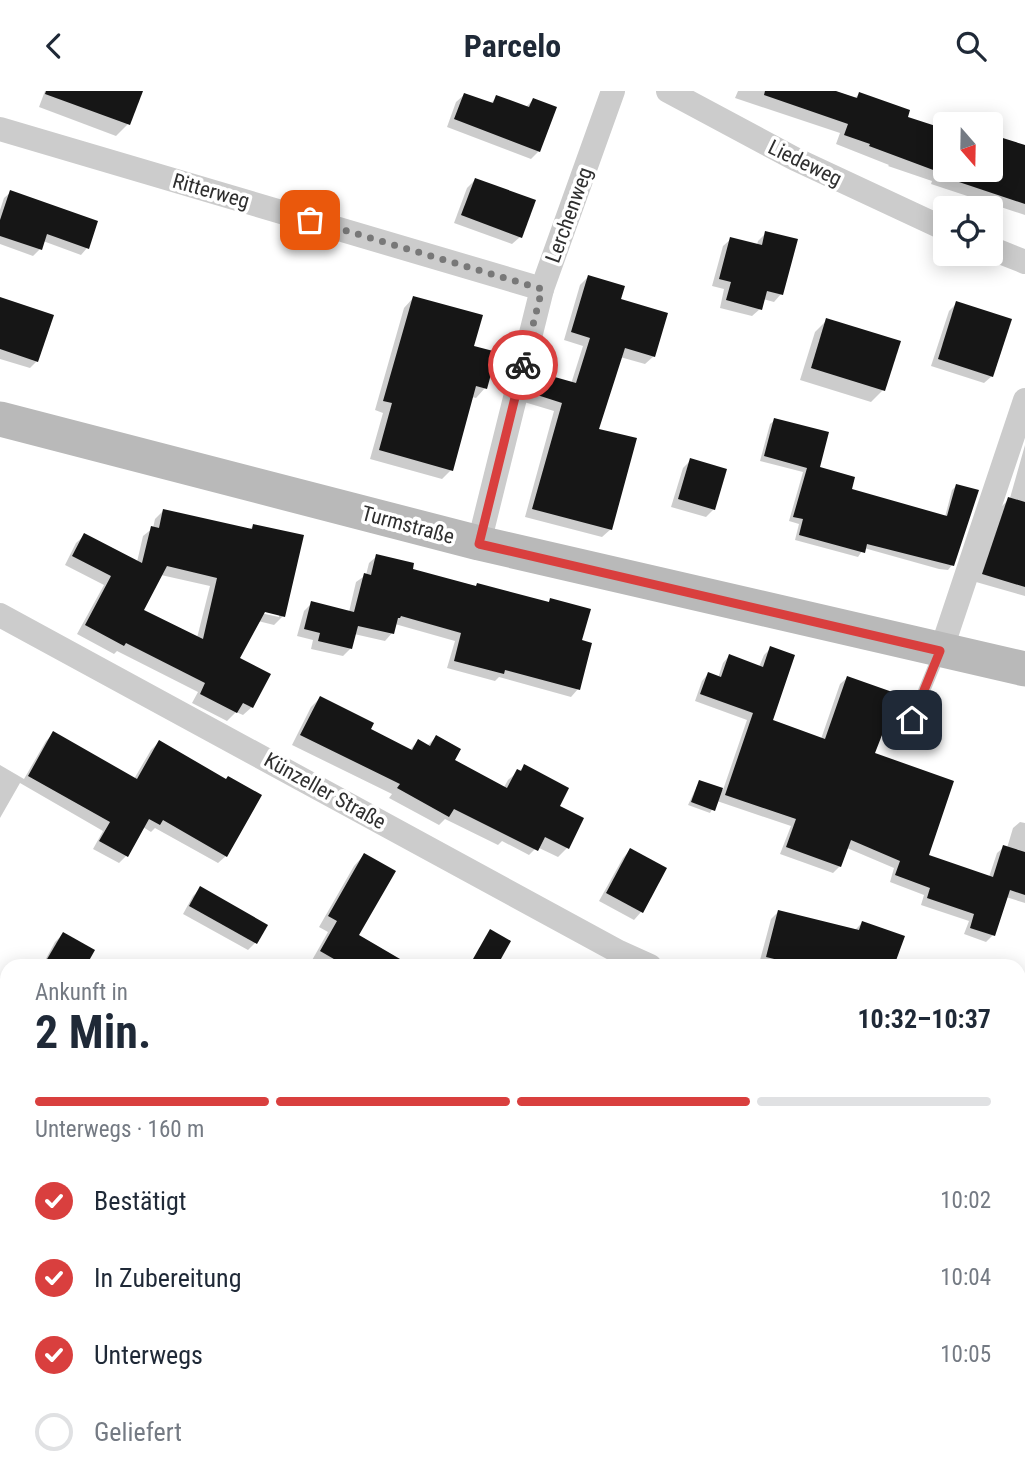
<!DOCTYPE html>
<html lang="de">
<head>
<meta charset="utf-8">
<style>
	:root { --surface:#fff; --page:#f6f6f7; --text:#1f2937; --muted:#747a83; --line:#e0e1e3; --accent:#d93f3e }
	body { margin:0; font-family:"Roboto Condensed",sans-serif; background:var(--page); color:var(--text); height:100vh; display:flex; flex-direction:column; font-size:26px; white-space:nowrap }
	* { box-sizing:border-box; margin:0 }
	p { font-size:23px; color:var(--muted) }
	.icon { flex:none; width:38px; height:38px; fill:none; stroke:currentColor; stroke-width:2; stroke-linecap:round; stroke-linejoin:round }
	.map { position:relative; flex:1; overflow:hidden }
	.sheet { position:absolute; left:0px; top:868px; width:1026px; height:525px; display:flex; flex-direction:column; background:var(--surface); border-radius:21px 21px 0 0; box-shadow:0 4px 18px #0003 }
	.sheet>* { flex:none }
	.needle { width:46px; rotate:160deg }
	.fabs { position:absolute; left:933px; top:21px; display:grid; gap:14px }
	.fabs a { display:grid; place-items:center; width:70px; height:70px; border-radius:7px; background:var(--surface); box-shadow:0 4px 18px #0003; font-size:35px }
	.pin { position:absolute; display:grid; place-items:center; width:60px; height:60px; color:#fff; margin:-30px; border-radius:14px; box-shadow:0 4px 10px #0006 }
	.courier { position:absolute; display:grid; place-items:center; width:70px; height:70px; margin:-35px; border:5px solid #d93f3e; border-radius:50%; background:#fff; color:#222; box-shadow:0 2px 9px #0007 }
	.overview em { font-style:normal; font-weight:700 }
	.overview div { display:flex; flex-direction:column-reverse }
	.overview { display:flex; align-items:center; justify-content:space-between; height:119px; padding:0 35px }
	h1 { font-size:46px; font-weight:700; line-height:52px }
	.bar { display:grid; grid-template-columns:repeat(4,1fr); gap:10px 7px; align-content:center; height:84px; padding:0 35px }
	.bar i { height:9px; border-radius:5px; background:var(--line) }
	.bar .current { background:var(--accent) }
	.bar p { grid-column:span 4 }
	ol { padding:0 35px; list-style:none }
	li { display:flex; align-items:center; gap:21px; height:77px }
	li p { margin-inline-start:auto }
	li .icon { padding:7px; border-radius:50%; background:var(--accent); color:#fff; stroke-width:4 }
	li:last-child { color:var(--muted) }
	li i { width:38px; height:38px; border:4px solid var(--line); border-radius:50% }
	header { display:flex; justify-content:space-between; align-items:center; height:91px; padding:0 35px; background:var(--surface); font-size:32px; font-weight:700 }
	.map>svg:first-child { display:block }
</style>
</head>
<body>
<header><svg class="icon" aria-label="back" viewBox="0 0 24 24"><path d="M15 5l-7 7 7 7"/></svg>Parcelo<svg class="icon" aria-label="search" viewBox="0 0 24 24"><circle cx="10" cy="10" r="6"/><path d="M15 15l6 6"/></svg></header>
<div class="map">
<svg width="1025" height="1393" viewBox="0 0 1025 1393">
	<rect width="100%" height="100%" fill="#fff"/>
	<g fill="#0003" fill-rule="evenodd">
		<path d="M45 0H141L128 33 116 45 39 16Z"/>
		<path d="M738 0H830L854 8 859 3 945 46V79H990L1025 56V124L931 93 932 90 888 75 889 74 836 53 840 42 735 7Z"/>
		<path d="M464 4 490 13 497 6 526 16 533 9 539 60 531 68 447 36 456 11Z"/>
		<path d="M475 89 520 146 512 153 454 132 467 97Z"/>
		<path d="M11 101 87 157 81 164 43 150 40 158 33 165 0 153V119L4 107Z"/>
		<path d="M766 142 781 203 774 211 763 208 760 218 752 225 720 217 724 198 712 195 723 155 731 148 757 154 758 150Z"/>
		<path d="M588 186 619 209 654 265 645 273 620 266 597 339 611 438 602 446 525 426 554 320 524 311 529 291 537 283 571 293 583 255 564 249 580 194Z"/>
		<path d="M413 207 472 256 485 297 476 307 472 306 451 379 442 388 370 368 383 322 375 319 404 217Z"/>
		<path d="M0 208 37 270 30 277 0 268Z"/>
		<path d="M957 212 992 285 984 292 931 275 949 220Z"/>
		<path d="M827 229 898 251 883 299 871 311 800 289 815 241Z"/>
		<path d="M775 329 817 377 850 400 945 426 952 399 957 394 952 474 948 479 939 478 864 457 858 466 795 449 799 433 789 430 803 381 760 370 770 333Z"/>
		<path d="M1025 354V505L976 491 1001 416 1010 407Z"/>
		<path d="M691 369 714 418 706 426 671 416 683 377Z"/>
		<path d="M163 420 249 439 254 434 283 525 274 534 258 530 238 568 252 616 243 624 236 621 227 630 192 612 198 601 117 560 114 563 77 543 104 494 65 474 76 452 85 444 137 471 143 445 153 437 155 428ZM161 484 210 495 197 547 141 520ZM257 517 279 523V526L256 521Z"/>
		<path d="M377 465 411 479 547 513 551 509 580 551 578 598 571 606 499 586 495 590 447 577 455 550 395 533 392 542 385 550 354 543 350 558 343 565 311 558 313 549 297 545 304 520 312 512 349 521 356 491 366 484 369 472Z"/>
		<path d="M771 557 770 630 821 648 840 593 847 587 873 663 926 765 989 786 997 762 1004 756 1007 757 1013 737 1020 731 1025 732V812L1006 806 993 844 986 851 964 843 969 830 921 814 924 804 890 791 894 777 847 757 840 775 833 782 780 763 791 735 717 710 710 722 688 714 699 691 723 699 747 629 695 610 702 590 708 583 718 587 723 572 729 565 759 576 764 564Z"/>
		<path d="M320 607 368 639 409 660 418 650 427 655 436 646 452 669 503 698 508 689 525 675 558 716 567 757 558 766 537 756 529 764 502 750 498 754 445 728 439 734 389 707 392 703 292 654 311 616Z"/>
		<path d="M53 643 134 688 151 659 159 651 226 765 218 772 155 737 151 741 143 736 126 765 119 772 93 758 103 740 20 692 0 727V674L24 688 46 650Z"/>
		<path d="M630 759 641 821 634 829 599 810 623 767Z"/>
		<path d="M364 764 357 845 409 875H318L311 871 328 841 319 836 354 775Z"/>
		<path d="M201 797 256 851 248 859 183 823 193 805Z"/>
		<path d="M778 821 854 840 862 832 892 875 759 873 771 828Z"/>
		<path d="M63 843 84 875H42L55 851Z"/>
		<path d="M1018 923 1025 926 1018 947Z"/>
		<path d="M0 1160 4 1162 0 1173Z"/>
		<path d="M0 1296 7 1297V1357L0 1356Z"/>
		<path d="M1025 1312V1367L1018 1364V1325Z"/>
		<path d="M7 1362V1386H86V1393H4Z"/>
		<rect x="182" y="1386" width="132" height="7"/>
		<path d="M389 1386H448L440 1393H395Z"/>
		<path d="M543 1386H581L577 1393H557Z"/>
		<path d="M761 1386H801L815 1393H758Z"/>
		<path d="M834 1386H867L863 1393H830Z"/>
		<path d="M881 1386H926L923 1393H895Z"/>
	</g>
	<g fill="#161616" fill-rule="evenodd">
		<path d="M46 0H143L130 34 45 3Z"/>
		<path d="M765 0H836L857 7 859 1 910 19 908 26 945 38V79H990V43L1025 54V113L935 83 936 80 869 55 870 53 844 44 848 33 764 4Z"/>
		<path d="M464 2 493 12 496 4 529 16 533 7 557 16 540 61 454 28Z"/>
		<path d="M475 87 536 109 522 147 461 124Z"/>
		<path d="M10 99 98 130 89 158 47 143 42 159 0 145V129Z"/>
		<path d="M765 140 798 148 783 204 767 200 762 219 726 209 731 191 719 188 730 146 762 154Z"/>
		<path d="M588 184 625 195 621 208 668 222 655 266 625 257 599 338 637 347 612 439 532 418 562 312 531 302 537 281 576 292 590 247 571 241Z"/>
		<path d="M413 205 483 224 474 255 497 261 487 298 476 295 453 380 379 359 392 312 383 310Z"/>
		<path d="M0 206 54 224 38 271 0 258Z"/>
		<path d="M956 210 1012 228 993 286 938 268Z"/>
		<path d="M826 227 901 250 885 300 811 277Z"/>
		<path d="M774 327 829 341 820 376 855 386 852 398 947 425 956 393 979 399 954 475 867 453 865 462 799 444 803 428 793 426 807 377 764 365Z"/>
		<path d="M690 367 727 378 715 419 678 408Z"/>
		<path d="M1008 406 1025 411V496L982 483Z"/>
		<path d="M163 418 252 438 253 433 304 444 285 526 265 521 240 567 271 583 253 617 243 612 237 622 200 603 205 592 126 552 124 555 85 534 111 485 72 465 84 442 142 472 151 435 159 437ZM167 475 217 487 203 548 144 519Z"/>
		<path d="M376 463 414 472 413 478 476 495 477 492 549 511 550 507 591 518 582 549 592 552 580 599 505 579 504 583 454 570 461 542 401 525 400 527H398L394 543 358 535 352 558 318 550 320 542 304 538 311 510 354 521 364 482 371 484Z"/>
		<path d="M770 555 795 564 773 629 825 648 847 585 898 603 875 662 954 690 929 764 993 786 1003 754 1025 761V804L1010 799 995 845 970 837 974 823 927 807 930 797 895 784 900 770 851 749 841 776 786 756 796 728 725 704 753 622 700 603 708 581 721 586 729 563 763 576Z"/>
		<path d="M320 605 374 632 371 638 412 659 418 648 430 655 436 644 461 658 455 669 507 697 517 678 521 680 524 673 569 697 560 715 584 727 569 758 545 746 538 760 454 718 449 726 397 697 400 693 300 644Z"/>
		<path d="M53 640 137 688 159 649 226 688 228 685 262 704 227 766 163 729 160 734 149 728 128 766 99 750 110 731 28 685Z"/>
		<path d="M699 689 723 697 715 720 691 711Z"/>
		<path d="M630 757 667 777 643 822 606 802Z"/>
		<path d="M364 762 396 780 359 844 412 875H346L320 860 337 830 328 825Z"/>
		<path d="M200 795 268 834 257 853 189 815Z"/>
		<path d="M778 819 859 839 862 830 905 845 894 875H803L766 866Z"/>
		<path d="M490 838 511 850 497 875H469Z"/>
		<path d="M63 841 95 859 86 875H43Z"/>
	</g>
	<g fill="none" stroke-linecap="round" stroke-linejoin="round">
		<path stroke="#ccc" stroke-width="12" d="M912 629 940 561"/>
		<g stroke="#ccc" stroke-width="24">
			<path d="M668 0 795 68 945 138"/>
			<path d="M0 38 542 198"/>
			<path d="M990 157 1025 171"/>
			<path d="M479 452 542 198 613 0"/>
			<path d="M0 524 619 861 650 875"/>
			<path d="M941 560 1025 309"/>
			<path d="M1018 1042 1025 1045"/>
			<path d="M0 1250 7 1253"/>
			<path d="M142 1393V1386"/>
		</g>
		<path stroke="#b9b9b9" stroke-width="35" d="M0 328 479 452 1025 578"/>
	</g>
	<g fill="none" stroke-linecap="round" stroke-linejoin="round">
		<path stroke="#787878" stroke-width="7" stroke-dasharray="0 12.6" d="M310 129 542 198 523 274"/>
		<path stroke="#d93f3e" stroke-width="9" d="M523 274 479 453 940 560 912 629"/>
	</g>
	<g text-anchor="middle" stroke-width="7" stroke-linejoin="round" paint-order="stroke">
		<g font-size="21" fill="#2f2f2f" stroke="#fff">
			<text transform="translate(805 72) rotate(26)" y="7">Liedeweg</text>
			<text transform="translate(211 100) rotate(16)" y="7">Ritterweg</text>
			<text transform="translate(569 124) rotate(-70)" y="7">Lerchenweg</text>
			<text transform="translate(408 434) rotate(15)" y="7">Turmstraße</text>
			<text transform="translate(325 700) rotate(29)" y="7">Künzeller Straße</text>
		</g>
	</g>
</svg>
<div class="fabs">
<a><svg class="needle" viewBox="-14 -14 28 28"><path d="M0-13l5 13h-10z" fill="#e53935"/><path d="M0 13l5-13h-10z" fill="#747a83"/></svg></a>
<a><svg class="icon" aria-label="locate" viewBox="0 0 24 24"><circle cx="12" cy="12" r="6"/><path d="M12 2v4M12 18v4M2 12h4M18 12h4"/></svg></a>
</div>
<div class="pin" style="left:310px;top:129px;background:#ea580c"><svg class="icon" aria-label="bag" viewBox="0 0 24 24"><path d="M5 8h14l-1 12H6zM9 8a3 3 0 0 1 6 0"/></svg></div>
<div class="pin" style="left:912px;top:629px;background:#1f2937"><svg class="icon" aria-label="home" viewBox="0 0 24 24"><path d="M3 11l9-7 9 7M6 9v11h12V9"/></svg></div>
<div class="courier" style="left:523px;top:274px"><svg class="icon" aria-label="bike" viewBox="0 0 24 24"><circle cx="6" cy="16" r="4"/><circle cx="18" cy="16" r="4"/><path d="M6 16l4-8h5l3 8M10 8l3 8H6M13 5h3"/></svg></div>
<section class="sheet">
<div class="overview"><div><h1>2 Min.</h1><p>Ankunft in</p></div><em>10:32–10:37</em></div>
<div class="bar"><i class="current"></i><i class="current"></i><i class="current"></i><i></i><p>Unterwegs · 160 m</p></div>
<ol>
<li><svg class="icon" aria-label="check" viewBox="0 0 24 24"><path d="M5 12l5 5 9-10"/></svg>Bestätigt<p>10:02</p></li>
<li><svg class="icon" aria-label="check" viewBox="0 0 24 24"><path d="M5 12l5 5 9-10"/></svg>In Zubereitung<p>10:04</p></li>
<li><svg class="icon" aria-label="check" viewBox="0 0 24 24"><path d="M5 12l5 5 9-10"/></svg>Unterwegs<p>10:05</p></li>
<li><i></i>Geliefert</li>
</ol>
</section>
</div>
</body>
</html>
